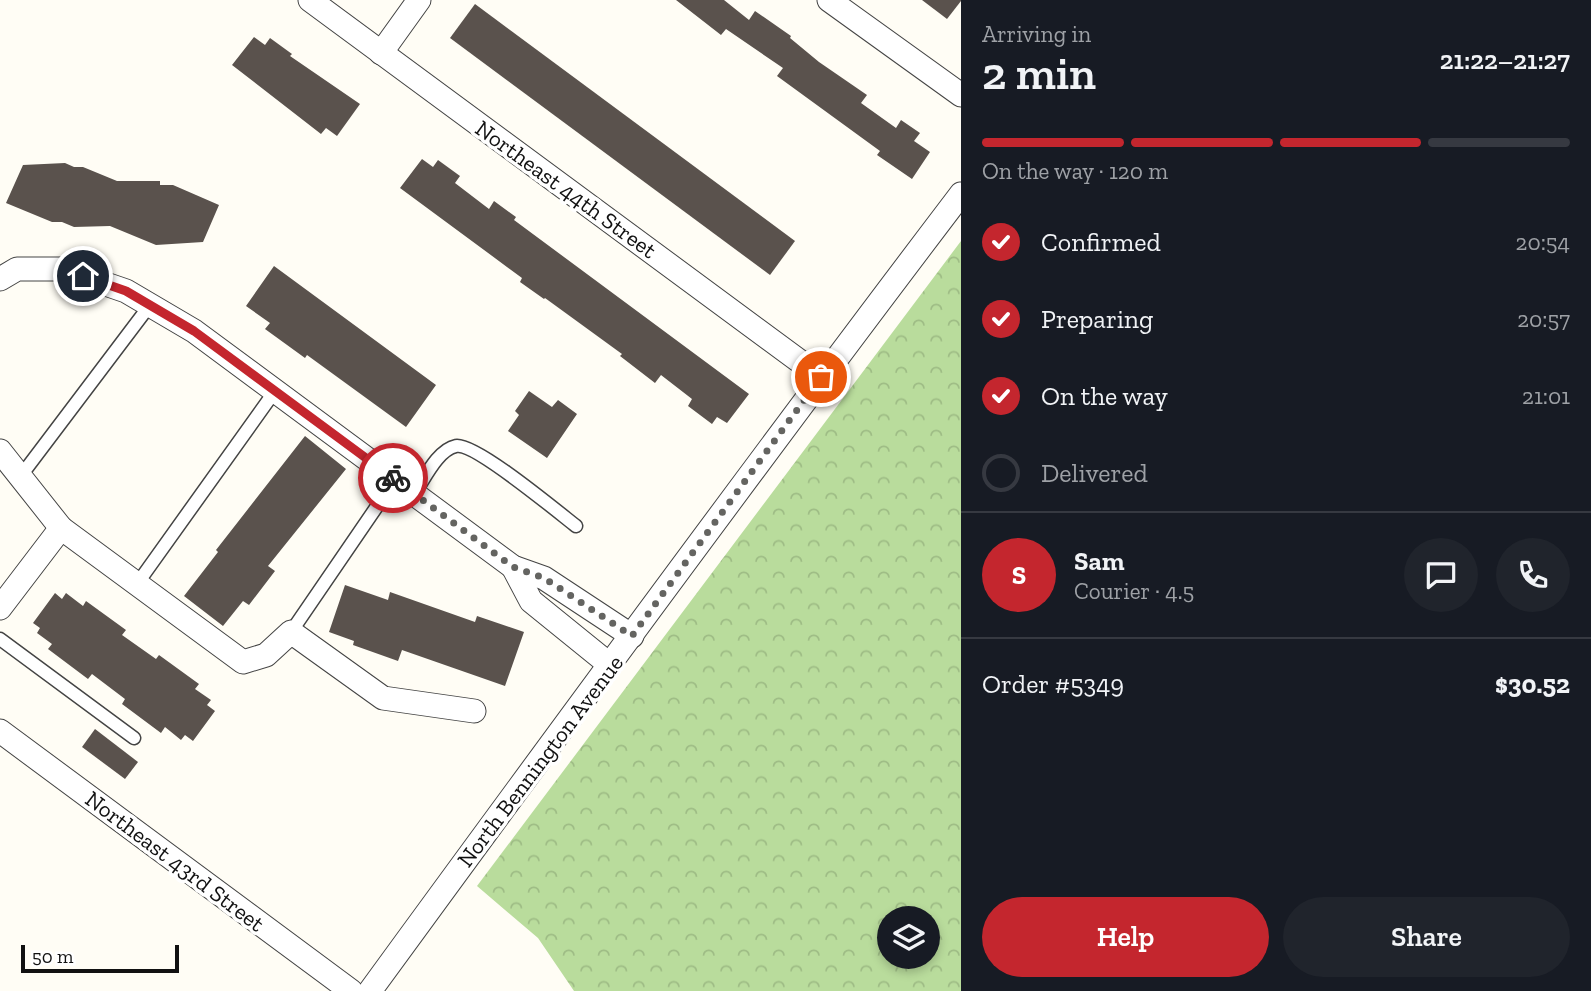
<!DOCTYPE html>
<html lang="en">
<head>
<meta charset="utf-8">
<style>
	:root { --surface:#171b24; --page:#20242c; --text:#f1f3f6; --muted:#9ea1a6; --line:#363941; --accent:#c4262e }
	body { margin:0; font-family:"Zilla Slab",serif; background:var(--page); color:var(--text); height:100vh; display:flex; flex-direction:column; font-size:26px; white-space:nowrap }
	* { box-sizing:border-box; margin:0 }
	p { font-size:23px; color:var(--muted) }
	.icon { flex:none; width:38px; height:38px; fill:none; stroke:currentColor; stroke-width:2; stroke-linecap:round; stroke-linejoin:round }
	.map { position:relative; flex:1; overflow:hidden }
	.sheet { display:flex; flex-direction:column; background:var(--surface); width:630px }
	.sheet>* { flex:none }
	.controls { position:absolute; left:877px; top:906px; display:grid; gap:14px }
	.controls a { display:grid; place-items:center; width:63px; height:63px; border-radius:50%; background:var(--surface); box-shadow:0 4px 10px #0003; font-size:35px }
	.scale { position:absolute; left:21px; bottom:18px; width:158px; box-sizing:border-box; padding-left:7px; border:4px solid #111; border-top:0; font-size:19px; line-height:24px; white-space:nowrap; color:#111; -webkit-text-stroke:5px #fff; paint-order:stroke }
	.pin { position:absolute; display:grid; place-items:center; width:60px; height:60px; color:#fff; margin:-30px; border:4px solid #fff; border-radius:50%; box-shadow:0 2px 7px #0007 }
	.courier { position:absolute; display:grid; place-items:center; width:70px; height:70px; margin:-35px; border:5px solid #c4262e; border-radius:50%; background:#fff; color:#222; box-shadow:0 2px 9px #0007 }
	.summary em { font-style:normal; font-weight:600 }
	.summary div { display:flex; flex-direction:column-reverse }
	.summary { display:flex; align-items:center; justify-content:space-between; height:119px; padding:0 21px }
	h1 { font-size:46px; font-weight:600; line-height:52px }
	.bar { display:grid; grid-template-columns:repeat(4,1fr); gap:10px 7px; align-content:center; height:84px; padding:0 21px }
	.bar i { height:9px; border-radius:5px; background:var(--line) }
	.bar .active { background:var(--accent) }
	.bar p { grid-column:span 4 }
	.line { display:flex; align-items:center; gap:18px; padding:0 21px; border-top:2px solid var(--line) }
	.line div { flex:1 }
	.round { display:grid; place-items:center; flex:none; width:74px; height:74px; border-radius:37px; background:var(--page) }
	ol { padding:0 21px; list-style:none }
	li { display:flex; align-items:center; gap:21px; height:77px }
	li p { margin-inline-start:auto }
	li .icon { padding:7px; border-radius:50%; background:var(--accent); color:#fff; stroke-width:4 }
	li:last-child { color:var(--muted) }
	li i { width:38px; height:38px; border:4px solid var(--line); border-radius:50% }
	.primary-button { display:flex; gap:14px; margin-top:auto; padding:14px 21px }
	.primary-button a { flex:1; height:80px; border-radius:42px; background:var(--accent); color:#fff; font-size:28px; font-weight:600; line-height:80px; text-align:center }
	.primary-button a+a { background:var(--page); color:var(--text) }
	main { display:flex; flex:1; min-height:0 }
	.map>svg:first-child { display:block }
</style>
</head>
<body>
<main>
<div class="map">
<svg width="961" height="991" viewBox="0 0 961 991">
	<defs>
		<pattern id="forest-crowns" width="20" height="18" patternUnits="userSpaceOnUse" patternTransform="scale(1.75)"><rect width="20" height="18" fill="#b9dc9c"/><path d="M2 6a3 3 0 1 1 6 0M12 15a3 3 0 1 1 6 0" fill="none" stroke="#9ebc85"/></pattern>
	</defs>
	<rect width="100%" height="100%" fill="#fffdf5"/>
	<path fill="url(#forest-crowns)" fill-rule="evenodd" d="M961 241V991H574L538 938 477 886ZM889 919H928V957H889Z"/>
	<g fill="#5a524d">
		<path d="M676 0H724L749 20 755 11 791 36 790 38 819 62 867 95 861 103 896 128 901 120 920 133 914 141 930 152 912 179 877 155 880 151 777 76 783 68 726 29 721 35Z"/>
		<path d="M922 0H961V1L947 19Z"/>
		<path d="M475 4 795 241 770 275 450 38Z"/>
		<path d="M254 37 265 45 270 38 292 54 290 56 360 104 337 136 326 128 321 134 232 65Z"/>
		<path d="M422 159 433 167 438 160 460 176 455 183 489 209 494 201 516 217 514 220 749 394 727 423 717 417 712 424 688 406 692 399 661 375 655 383 620 356 622 354 545 298 544 299 520 282 522 278 400 188Z"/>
		<path d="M65 163 74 167H83L117 181H160V185H173L219 205 203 242 156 245 110 226 74 227 62 222H52L6 203 23 165Z"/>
		<path d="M274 266 436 385 406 427 307 355 305 358 265 329 270 323 246 306Z"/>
		<path d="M529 391 552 407 558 400 577 414 547 458 508 431 519 415 515 411Z"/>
		<path d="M305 436 346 469 268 566 275 571 249 605 243 601 223 626 184 596 218 552 216 550Z"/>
		<path d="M345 585 388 600 390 592 475 622 477 616 524 632 505 686 402 650 398 661 353 645 354 641 329 632Z"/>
		<path d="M55 593 62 599 66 593 83 606 86 601 126 630 122 635 156 659 159 655 199 684 195 689 211 700 207 705 215 711 193 741 185 735 181 740 165 727 161 733 122 704 125 699 92 674 88 679 48 649 52 644 37 633 40 628 33 623Z"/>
		<path d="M95 729 138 762 125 779 82 747Z"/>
	</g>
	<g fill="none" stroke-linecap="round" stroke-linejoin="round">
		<defs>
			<g id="service">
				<path d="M20 477 150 305"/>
				<path d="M414 494C424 480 437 450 456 446 474 442 558 512 576 526"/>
				<path d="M137 584 275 391"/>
				<path d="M291 632 395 480"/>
				<path d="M0 639 134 738"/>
			</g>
			<g id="minor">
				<path d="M310 0 821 377"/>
				<path d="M829 0 961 95"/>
				<path d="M381 53 419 0"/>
				<path d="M0 279 17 269H62L126 291 194 331 513 567 544 578 632 636"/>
				<path d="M0 451 61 528 243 662 266 655 291 632 383 698 474 711"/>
				<path d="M513 567 531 601 610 665"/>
				<path d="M0 608 61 528"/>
				<path d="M0 731 351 991"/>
				<path d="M370 991C565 724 761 457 961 194"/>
			</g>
		</defs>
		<use href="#service" stroke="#444" stroke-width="15"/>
		<use href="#minor" stroke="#444" stroke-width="25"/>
		<use href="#service" stroke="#fff" stroke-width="12"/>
		<use href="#minor" stroke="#fff" stroke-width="23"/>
	</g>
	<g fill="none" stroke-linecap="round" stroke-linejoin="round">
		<path stroke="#646461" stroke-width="7" stroke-dasharray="0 12.6" d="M393 478 513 567 544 578 632 636 821 377"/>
		<path stroke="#c4262e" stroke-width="9" d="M83 276 126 291 194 331 393 478"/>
	</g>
	<g text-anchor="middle" stroke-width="7" stroke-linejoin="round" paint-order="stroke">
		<g font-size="23" fill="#111" stroke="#fff">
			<text transform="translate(566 189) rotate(36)" y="8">Northeast 44th Street</text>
			<text transform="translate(540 761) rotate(-53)" y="8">North Bennington Avenue</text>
			<text transform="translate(175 861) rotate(37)" y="8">Northeast 43rd Street</text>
		</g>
	</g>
</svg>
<div class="controls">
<a><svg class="icon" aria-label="layers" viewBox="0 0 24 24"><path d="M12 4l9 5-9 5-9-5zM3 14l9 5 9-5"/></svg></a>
</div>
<div class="scale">50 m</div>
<div class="pin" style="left:821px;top:377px;background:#ea580c"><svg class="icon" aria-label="bag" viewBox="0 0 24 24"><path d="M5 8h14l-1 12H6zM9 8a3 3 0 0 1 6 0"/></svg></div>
<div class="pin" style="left:83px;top:276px;background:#1f2937"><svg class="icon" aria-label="home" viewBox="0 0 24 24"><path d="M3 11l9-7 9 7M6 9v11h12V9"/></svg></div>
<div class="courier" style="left:393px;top:478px"><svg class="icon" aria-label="bike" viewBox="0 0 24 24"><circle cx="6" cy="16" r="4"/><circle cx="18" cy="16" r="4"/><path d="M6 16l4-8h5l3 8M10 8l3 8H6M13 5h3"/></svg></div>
</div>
<section class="sheet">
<div class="summary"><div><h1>2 min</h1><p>Arriving in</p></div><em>21:22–21:27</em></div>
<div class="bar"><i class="active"></i><i class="active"></i><i class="active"></i><i></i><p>On the way · 120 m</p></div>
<ol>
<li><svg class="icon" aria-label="check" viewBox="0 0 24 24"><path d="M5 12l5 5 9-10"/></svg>Confirmed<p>20:54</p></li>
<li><svg class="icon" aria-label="check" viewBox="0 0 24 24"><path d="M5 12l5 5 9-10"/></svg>Preparing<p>20:57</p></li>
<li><svg class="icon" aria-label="check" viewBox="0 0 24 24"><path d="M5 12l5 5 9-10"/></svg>On the way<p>21:01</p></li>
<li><i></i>Delivered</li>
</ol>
<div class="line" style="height:126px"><b class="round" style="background:var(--accent);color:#fff">S</b><div><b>Sam</b><p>Courier · 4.5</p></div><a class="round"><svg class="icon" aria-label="chat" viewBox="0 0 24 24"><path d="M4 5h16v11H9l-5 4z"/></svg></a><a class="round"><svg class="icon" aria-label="phone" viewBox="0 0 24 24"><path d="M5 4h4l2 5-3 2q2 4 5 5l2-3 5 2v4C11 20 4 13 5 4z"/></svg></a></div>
<div class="line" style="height:91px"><div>Order #5349</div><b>$30.52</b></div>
<div class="primary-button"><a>Help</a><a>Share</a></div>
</section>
</main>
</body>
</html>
